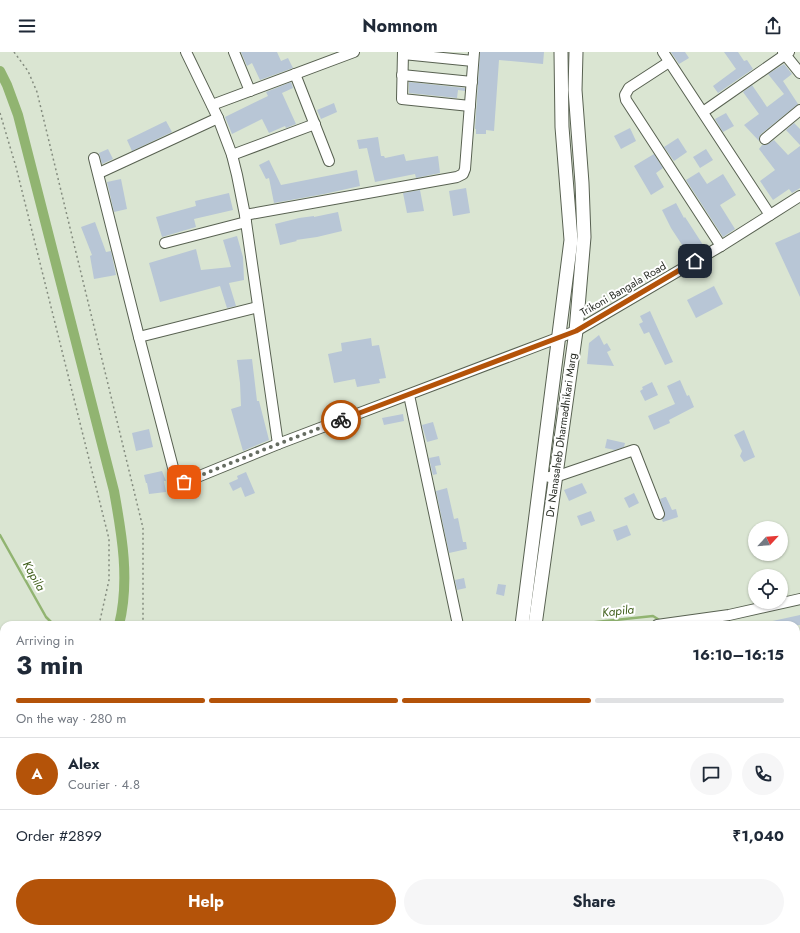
<!DOCTYPE html>
<html lang="en">
<head>
<meta charset="utf-8">
<style>
	:root { --surface:#fff; --page:#f6f6f7; --text:#1f2937; --muted:#747a83; --line:#e0e1e3; --accent:#b45309 }
	body { margin:0; font-family:Jost,sans-serif; background:var(--page); color:var(--text); height:100vh; display:flex; flex-direction:column; font-size:15px; white-space:nowrap }
	* { box-sizing:border-box; margin:0 }
	p { font-size:13px; color:var(--muted) }
	.icon { flex:none; width:22px; height:22px; fill:none; stroke:currentColor; stroke-width:2; stroke-linecap:round; stroke-linejoin:round }
	.map { position:relative; flex:1; overflow:hidden }
	.side { position:absolute; left:0px; top:569px; width:800px; height:312px; display:flex; flex-direction:column; background:var(--surface); border-radius:12px 12px 0 0; box-shadow:0 1px 3px #0004 }
	.side>* { flex:none }
	.needle { width:26px; rotate:64deg }
	.tools { position:absolute; left:748px; top:469px; display:grid; gap:8px }
	.tools a { display:grid; place-items:center; width:40px; height:40px; border-radius:50%; background:var(--surface); box-shadow:0 1px 3px #0004; font-size:20px }
	.pin { position:absolute; display:grid; place-items:center; width:34px; height:34px; color:#fff; margin:-17px; border-radius:8px; box-shadow:0 2px 6px #0006 }
	.courier { position:absolute; display:grid; place-items:center; width:40px; height:40px; margin:-20px; border:3px solid #b45309; border-radius:50%; background:#fff; color:#222; box-shadow:0 1px 5px #0007 }
	.summary em { font-style:normal; font-weight:700 }
	.summary div { display:flex; flex-direction:column-reverse }
	.summary { display:flex; align-items:center; justify-content:space-between; height:68px; padding:0 16px }
	h1 { font-size:26px; font-weight:700; line-height:30px }
	.bar { display:grid; grid-template-columns:repeat(4,1fr); gap:6px 4px; align-content:center; height:48px; padding:0 16px }
	.bar i { height:5px; border-radius:3px; background:var(--line) }
	.bar .selected { background:var(--accent) }
	.bar p { grid-column:span 4 }
	.line { display:flex; align-items:center; gap:10px; padding:0 16px; border-top:1px solid var(--line) }
	.line div { flex:1 }
	.round { display:grid; place-items:center; flex:none; width:42px; height:42px; border-radius:21px; background:var(--page) }
	.cta { display:flex; gap:8px; margin-top:auto; padding:8px 16px }
	.cta a { flex:1; height:46px; border-radius:24px; background:var(--accent); color:#fff; font-size:16px; font-weight:700; line-height:46px; text-align:center }
	.cta a+a { background:var(--page); color:var(--text) }
	header { display:flex; justify-content:space-between; align-items:center; height:52px; padding:0 16px; background:var(--surface); font-size:18px; font-weight:700 }
	.map>svg:first-child { display:block }
</style>
</head>
<body>
<header><svg class="icon" aria-label="menu" viewBox="0 0 24 24"><path d="M4 6h16M4 12h16M4 18h16"/></svg>Nomnom<svg class="icon" aria-label="share" viewBox="0 0 24 24"><path d="M12 15V3M7 8l5-5 5 5M5 13v7h14v-7"/></svg></header>
<div class="map">
<svg width="800" height="881" viewBox="0 0 800 881">
	<rect width="100%" height="100%" fill="#dae5d2"/>
	<g fill="none" stroke-linecap="round" stroke-linejoin="round">
		<g stroke="#91b471" stroke-width="2.5">
			<path d="M0 483 46 565 54 573"/>
			<path d="M568 573 653 564 661 569"/>
			<path d="M796 651 800 653"/>
		</g>
		<path stroke="#91b471" stroke-width="10" d="M0 19 7 33 18 63 114 439C122 483 130 529 119 573"/>
	</g>
	<g fill="#b8c6d6">
		<path d="M241 0H277L281 9 288 6 293 16 260 28 252 11 247 14Z"/>
		<path d="M480 0H544L543 12 499 8 494 79 486 78V82H476V77H475Z"/>
		<path d="M671 0H685L689 6 679 12Z"/>
		<path d="M724 0H738L744 9 747 8 753 17 718 41 713 34 736 17Z"/>
		<path d="M784 12 792 22 783 29 798 52 761 82 759 85V89L744 73 759 62 743 40 752 33 767 55 784 42 768 22Z"/>
		<path d="M291 30 293 36 282 41 296 72 286 76 285 74 269 81 262 67 232 82 225 65 268 44 266 40Z"/>
		<path d="M409 30 465 36V39L458 38 457 46 409 41Z"/>
		<path d="M334 51 337 60 321 67 317 58Z"/>
		<path d="M726 61 734 74 723 80 715 67Z"/>
		<path d="M166 69 172 80 132 99 127 88Z"/>
		<path d="M794 71 800 77V93L786 78Z"/>
		<path d="M630 76 636 89 621 97 614 84Z"/>
		<path d="M378 85 381 104H384L385 106 404 102 406 109 438 104 440 121 416 126 415 122 375 130 367 96 359 97 357 88Z"/>
		<path d="M678 86 687 100 674 109 664 95Z"/>
		<path d="M774 88 788 103 800 94V136L792 141 789 137 773 148 760 129 775 118 759 97 762 93H766Z"/>
		<path d="M108 97 113 107 102 112 99 101Z"/>
		<path d="M706 97 713 108 700 116 693 105Z"/>
		<path d="M654 102 663 116 656 121 664 135 651 143 634 114Z"/>
		<path d="M269 108 281 133 357 118 360 134 324 142 274 151 269 126 266 127 259 113Z"/>
		<path d="M699 120 707 132 723 122 736 143 720 153 735 177 723 185 686 128Z"/>
		<path d="M121 127 127 157 114 160 107 130Z"/>
		<path d="M466 136 470 161 453 164 449 139Z"/>
		<path d="M420 138 424 159 407 161 403 141Z"/>
		<path d="M229 141 233 158 194 167 196 175 162 185 156 165 196 154 195 149Z"/>
		<path d="M676 151 684 166 685 165 705 196 690 205 671 176 662 158Z"/>
		<path d="M338 160 342 179 317 185 296 188 297 189 280 193 275 172 299 166 314 164V165Z"/>
		<path d="M95 170 106 200 111 199 116 223 94 227 90 204 92 203 81 175Z"/>
		<path d="M800 180V245L775 191Z"/>
		<path d="M237 184 243 205 244 228 229 231 236 254 227 256 220 234 160 250 149 211 196 197 201 218 231 215 223 188Z"/>
		<path d="M714 234 723 252 696 266 687 248Z"/>
		<path d="M650 259 673 310 665 313 649 280 644 282 639 272 643 270 640 264Z"/>
		<path d="M599 283 604 293 607 291 611 298 607 300 614 314 587 312 589 291Z"/>
		<path d="M371 286 372 294 379 293 386 326 379 327 380 331 357 335 355 327 334 331 328 302 342 299 341 291Z"/>
		<path d="M252 307 257 349H259L269 388 243 399 231 357 241 354 240 331 237 308Z"/>
		<path d="M680 328 687 344 689 343 694 355 669 368 670 371 654 378 648 364 675 352 667 334Z"/>
		<path d="M652 330 658 343 645 349 640 339 643 337 642 335Z"/>
		<path d="M403 362 404 369 384 373 382 366Z"/>
		<path d="M433 370 438 387 427 390 422 373Z"/>
		<path d="M149 377 153 395 136 399 132 381Z"/>
		<path d="M744 378 755 405 744 410 740 404 742 399 734 383Z"/>
		<path d="M607 387 625 391 624 395 615 398 605 396Z"/>
		<path d="M439 404 441 413 435 414 437 422 433 423 429 406Z"/>
		<path d="M162 419 166 429H164L166 440 149 442 147 431H146L144 423Z"/>
		<path d="M246 420 255 441 245 445 241 435 233 439 229 431 238 427 237 424Z"/>
		<path d="M582 431 587 441 569 449 564 438Z"/>
		<path d="M447 436 454 467 458 466 463 490H466L467 497 449 501 436 439Z"/>
		<path d="M634 441 639 451 629 456 624 446Z"/>
		<path d="M665 445H666L672 458 676 457 678 465 663 470 662 468 665 463 660 447Z"/>
		<path d="M591 459 595 469 581 474 577 464Z"/>
		<path d="M627 473 631 483 617 489 613 478Z"/>
		<path d="M464 526 466 536 457 538 455 528Z"/>
		<path d="M498 532 506 533 504 544 496 542Z"/>
		<path d="M800 563V573H768V570Z"/>
	</g>
	<g fill="none" stroke-linecap="round" stroke-linejoin="round">
		<defs>
			<g id="minor">
				<path d="M186 0 218 66 232 103 237 123 245 163 278 392 576 279 721 194 800 144"/>
				<path d="M234 0 250 39"/>
				<path d="M403 0 402 47 470 54"/>
				<path d="M663 0 770 163"/>
				<path d="M783 0 800 21"/>
				<path d="M403 2 473 9"/>
				<path d="M669 10 629 36 625 43 626 48 721 194"/>
				<path d="M295 22 329 109"/>
				<path d="M402 23 472 30"/>
				<path d="M212 53 354 0"/>
				<path d="M703 60 789 0"/>
				<path d="M765 87 800 58"/>
				<path d="M232 103 315 72"/>
				<path d="M94 106 139 285 176 427 185 430 278 392"/>
				<path d="M99 121 218 66"/>
				<path d="M245 163 457 125 463 122 465 117 474 0"/>
				<path d="M165 191 246 170"/>
				<path d="M139 285 258 255"/>
				<path d="M409 343 458 573"/>
				<path d="M549 425H555L634 398 659 462"/>
				<path d="M657 573 729 563 800 547"/>
				<path d="M796 600H800"/>
				<path d="M0 793 4 797"/>
				<path d="M796 815 800 820"/>
				<path d="M77 877 80 881"/>
				<path d="M243 877 246 881"/>
				<path d="M327 877 330 881"/>
				<path d="M549 877 550 881"/>
				<path d="M649 877 652 881"/>
				<path d="M87 881 92 877"/>
				<path d="M624 881 630 877"/>
			</g>
			<g id="major">
				<path d="M522 573 571 188 562 75 561 0"/>
				<path d="M535 573 576 279 584 185 582 131 575 38 576 0"/>
				<path d="M0 818 4 822"/>
				<path d="M16 877 19 881"/>
				<path d="M57 877 61 881"/>
				<path d="M415 881 417 877"/>
				<path d="M429 881 431 877"/>
			</g>
			<g id="highway">
				<path d="M0 832 4 836"/>
				<path d="M0 851 4 856"/>
				<path d="M25 877 29 881"/>
				<path d="M44 877 48 881"/>
			</g>
		</defs>
		<use href="#minor" stroke="#586151" stroke-width="12"/>
		<use href="#major" stroke="#586151" stroke-width="15"/>
		<use href="#highway" stroke="#586151" stroke-width="17"/>
		<g stroke="#848c7f" stroke-width="1.5" stroke-dasharray="2 3" stroke-linecap="butt">
			<path d="M14 0 28 19 37 40 143 476V573"/>
			<path d="M0 61 16 115 109 487V528L99 573"/>
		</g>
		<use href="#minor" stroke="#fff" stroke-width="10"/>
		<use href="#major" stroke="#fff" stroke-width="13"/>
		<use href="#highway" stroke="#fff" stroke-width="15"/>
	</g>
	<g fill="none" stroke-linecap="round" stroke-linejoin="round">
		<path stroke="#666d62" stroke-width="4" stroke-dasharray="0 7.2" d="M184 430 278 392 341 368"/>
		<path stroke="#b45309" stroke-width="5" d="M341 368 576 279 695 209"/>
	</g>
	<g text-anchor="middle" stroke-width="4" stroke-linejoin="round" paint-order="stroke">
		<g font-size="11" fill="#282c25" stroke="#fff">
			<text transform="translate(623 237) rotate(-30)" y="4">Trikoni Bangala Road</text>
			<text transform="translate(561 383) rotate(-82)" y="4">Dr Nanasaheb Dharmadhikari Marg</text>
		</g>
		<g font-size="12" font-style="italic" fill="#3c5c17" stroke="#fff">
			<text transform="translate(34 524) rotate(60)" y="4">Kapila</text>
			<text transform="translate(618 559) rotate(-6)" y="4">Kapila</text>
		</g>
	</g>
</svg>
<div class="tools">
<a><svg class="needle" viewBox="-14 -14 28 28"><path d="M0-13l5 13h-10z" fill="#e53935"/><path d="M0 13l5-13h-10z" fill="#747a83"/></svg></a>
<a><svg class="icon" aria-label="locate" viewBox="0 0 24 24"><circle cx="12" cy="12" r="6"/><path d="M12 2v4M12 18v4M2 12h4M18 12h4"/></svg></a>
</div>
<div class="pin" style="left:184px;top:430px;background:#ea580c"><svg class="icon" aria-label="bag" viewBox="0 0 24 24"><path d="M5 8h14l-1 12H6zM9 8a3 3 0 0 1 6 0"/></svg></div>
<div class="pin" style="left:695px;top:209px;background:#1f2937"><svg class="icon" aria-label="home" viewBox="0 0 24 24"><path d="M3 11l9-7 9 7M6 9v11h12V9"/></svg></div>
<div class="courier" style="left:341px;top:368px"><svg class="icon" aria-label="bike" viewBox="0 0 24 24"><circle cx="6" cy="16" r="4"/><circle cx="18" cy="16" r="4"/><path d="M6 16l4-8h5l3 8M10 8l3 8H6M13 5h3"/></svg></div>
<section class="side">
<div class="summary"><div><h1>3 min</h1><p>Arriving in</p></div><em>16:10–16:15</em></div>
<div class="bar"><i class="selected"></i><i class="selected"></i><i class="selected"></i><i></i><p>On the way · 280 m</p></div>
<div class="line" style="height:72px"><b class="round" style="background:var(--accent);color:#fff">A</b><div><b>Alex</b><p>Courier · 4.8</p></div><a class="round"><svg class="icon" aria-label="chat" viewBox="0 0 24 24"><path d="M4 5h16v11H9l-5 4z"/></svg></a><a class="round"><svg class="icon" aria-label="phone" viewBox="0 0 24 24"><path d="M5 4h4l2 5-3 2q2 4 5 5l2-3 5 2v4C11 20 4 13 5 4z"/></svg></a></div>
<div class="line" style="height:52px"><div>Order #2899</div><b>₹1,040</b></div>
<div class="cta"><a>Help</a><a>Share</a></div>
</section>
</div>
</body>
</html>
